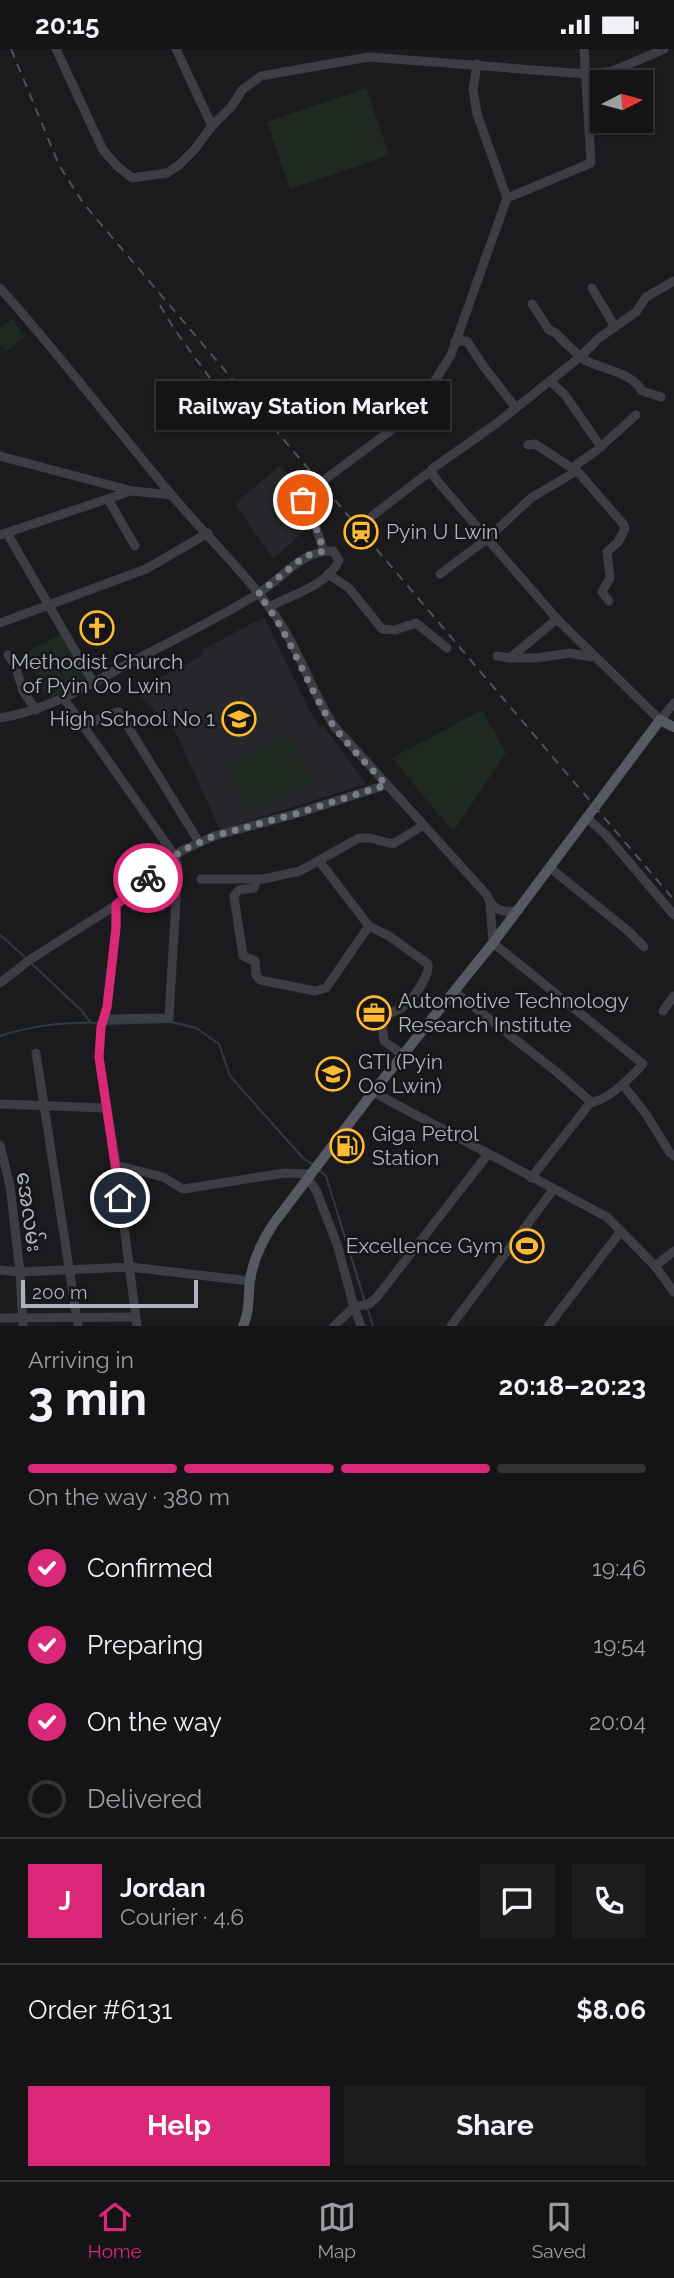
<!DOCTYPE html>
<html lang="en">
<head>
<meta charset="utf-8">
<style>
	:root { --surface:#141416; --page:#1d1d1f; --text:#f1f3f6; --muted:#9d9ea1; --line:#333335; --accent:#db2777 }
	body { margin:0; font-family:Raleway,"Noto Sans Myanmar",sans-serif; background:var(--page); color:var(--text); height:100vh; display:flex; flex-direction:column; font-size:26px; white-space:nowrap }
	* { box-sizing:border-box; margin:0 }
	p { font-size:23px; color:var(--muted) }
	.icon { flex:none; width:38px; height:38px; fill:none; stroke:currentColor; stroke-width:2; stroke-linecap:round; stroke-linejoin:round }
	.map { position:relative; height:1277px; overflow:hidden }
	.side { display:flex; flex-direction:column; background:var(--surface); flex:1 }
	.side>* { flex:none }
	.needle { width:46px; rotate:84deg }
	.tools { position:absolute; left:590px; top:21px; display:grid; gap:14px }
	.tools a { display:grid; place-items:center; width:63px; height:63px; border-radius:0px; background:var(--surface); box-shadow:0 2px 5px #0004,0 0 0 2px var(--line); font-size:35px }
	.scale { position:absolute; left:21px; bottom:18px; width:177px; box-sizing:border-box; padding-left:7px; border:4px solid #acb2be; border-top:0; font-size:19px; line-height:24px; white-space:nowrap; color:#acb2be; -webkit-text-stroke:5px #161619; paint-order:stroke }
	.pin { position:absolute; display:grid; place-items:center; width:60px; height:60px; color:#fff; margin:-30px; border:4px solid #fff; border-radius:50%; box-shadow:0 2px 7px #0007 }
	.courier { position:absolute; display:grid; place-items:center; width:70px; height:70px; margin:-35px; border:5px solid #db2777; border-radius:50%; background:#fff; color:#222; box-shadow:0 2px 9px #0007 }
	.bubble { position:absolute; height:49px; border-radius:0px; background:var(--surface); box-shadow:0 2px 5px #0004,0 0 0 2px var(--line); font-size:23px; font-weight:700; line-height:49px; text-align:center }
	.overview em { font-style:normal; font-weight:700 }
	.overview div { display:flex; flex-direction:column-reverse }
	.overview { display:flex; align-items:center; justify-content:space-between; height:119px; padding:0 28px }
	h1 { font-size:46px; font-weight:700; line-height:52px }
	.bar { display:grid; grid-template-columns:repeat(4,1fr); gap:10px 7px; align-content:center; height:84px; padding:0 28px }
	.bar i { height:9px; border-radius:5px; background:var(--line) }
	.bar .selected { background:var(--accent) }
	.bar p { grid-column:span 4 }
	.line { display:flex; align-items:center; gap:18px; padding:0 28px; border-top:2px solid var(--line) }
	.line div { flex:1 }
	.round { display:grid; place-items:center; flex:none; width:74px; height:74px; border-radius:0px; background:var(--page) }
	ol { padding:0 28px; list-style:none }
	li { display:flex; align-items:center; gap:21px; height:77px }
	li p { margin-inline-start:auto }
	li .icon { padding:7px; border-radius:50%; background:var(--accent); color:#fff; stroke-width:4 }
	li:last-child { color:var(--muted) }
	li i { width:38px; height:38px; border:4px solid var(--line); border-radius:50% }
	.primary-button { display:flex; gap:14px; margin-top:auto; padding:14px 28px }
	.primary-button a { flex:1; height:80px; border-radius:0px; background:var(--accent); color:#fff; font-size:28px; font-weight:700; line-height:80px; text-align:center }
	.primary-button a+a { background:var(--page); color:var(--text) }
	.status { display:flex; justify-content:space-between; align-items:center; height:49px; padding:0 35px; background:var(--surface); direction:ltr }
	.status svg { height:19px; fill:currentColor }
	.menu { display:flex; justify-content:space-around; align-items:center; height:98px; border-top:2px solid var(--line); background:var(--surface); font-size:19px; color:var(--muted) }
	.menu a { display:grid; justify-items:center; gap:4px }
	.menu .selected { color:var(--accent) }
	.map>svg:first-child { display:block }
</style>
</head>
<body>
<div class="status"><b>20:15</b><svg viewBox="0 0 49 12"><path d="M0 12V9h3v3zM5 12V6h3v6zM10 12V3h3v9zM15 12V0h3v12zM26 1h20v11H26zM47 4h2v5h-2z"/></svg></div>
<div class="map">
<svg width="674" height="1277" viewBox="0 0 674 1277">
	<rect width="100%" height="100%" fill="#1b1b1d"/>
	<g fill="#27272b">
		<path d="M279 417 298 434 291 440 312 470V475L273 510 235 455Z"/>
		<path d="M264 568 311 664 320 678 323 676 366 735 220 781 175 682 135 641 187 615 202 606V601Z"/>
	</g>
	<g fill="#202921">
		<path d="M366 39 389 106 290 140 267 73Z"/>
		<path d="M12 270 25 287 6 303 0 296V279Z"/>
		<path d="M61 585 86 631 49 650 24 604Z"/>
		<path d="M482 661 506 704 453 783 392 709Z"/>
		<path d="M290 687 313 732 249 764 227 719Z"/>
	</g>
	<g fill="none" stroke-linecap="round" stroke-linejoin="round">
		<g stroke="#2f3a43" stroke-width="2">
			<path d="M0 886 26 909"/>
			<path d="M32 915 82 962 90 973"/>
			<path d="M105 975 172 973 196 979 219 995 230 1027 303 1109 312 1115"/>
			<path d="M0 987C30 977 67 973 99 974"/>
			<path d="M319 1121 326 1127 365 1253"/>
			<path d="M367 1258 373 1277"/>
		</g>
		<g stroke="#3d3e45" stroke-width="9">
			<path d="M56 0 103 101 117 117 132 129 167 124 179 116 194 101 212 77 232 57 242 41 261 27 369 8 586 25 613 22 664 0"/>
			<path d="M176 0 212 77"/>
			<path d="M477 15 473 40 477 65 507 149"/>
			<path d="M674 232 646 248 636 263 599 289 580 308 497 374 432 420 433 426 439 434 557 570 660 671 674 654"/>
			<path d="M0 239C59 305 113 376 170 444 205 486 246 524 277 569 300 603 312 643 334 677L487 846C492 861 504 865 519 861"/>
			<path d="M592 239 615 278"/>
			<path d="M532 255 549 281 556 284C561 290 581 310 589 313 606 321 632 324 642 342L661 348"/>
			<path d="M455 292H467L484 318 516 359"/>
			<path d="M550 332 565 346 601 398"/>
			<path d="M528 396 535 395 578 423 624 476 625 480 618 493 607 503 610 529 602 543 609 552"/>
			<path d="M0 407 132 442 172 446"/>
			<path d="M108 450 135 497"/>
			<path d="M372 467 428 424 433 426"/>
			<path d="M7 484 93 633"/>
			<path d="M0 486 131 442"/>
			<path d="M324 502 312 467 303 451 320 434 394 379 429 341 451 306 507 149 591 114 584 0"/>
			<path d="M328 525 349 539 382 580 395 581 416 574 447 599"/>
			<path d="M440 525 487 490 531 449 573 424 577 415 596 402 636 366"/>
			<path d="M0 574 146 520 208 484"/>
			<path d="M8 606 15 616 23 642 36 661"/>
			<path d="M497 607 510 609H536L570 604 592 608"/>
			<path d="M510 609 557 570"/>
			<path d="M63 648 175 807 178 818 169 969 104 970"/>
			<path d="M0 669C48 662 90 635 133 612 174 591 216 570 256 546 283 530 300 501 333 502L339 511C329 536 291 546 269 558"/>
			<path d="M83 679 106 666 119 663 199 793"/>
			<path d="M587 769 606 786 674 866"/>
			<path d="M320 813 369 877 389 887 428 915C430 927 413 950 403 958 393 965 390 960 382 975L384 992 403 1006"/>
			<path d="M549 818 627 881 644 898"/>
			<path d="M201 830H263L300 822 359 789H369L393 795 422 777"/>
			<path d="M257 830 254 839 239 841 234 847 243 907 255 912 256 926 260 931 315 942 326 939 369 877"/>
			<path d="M490 855 493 894 643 1015C632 1027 607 1053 591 1053L531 1129"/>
			<path d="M116 856V879L107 958 101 979 99 1008 116 1116 137 1277"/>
			<path d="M0 934 31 910 116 856 181 802 214 787 295 765 386 736"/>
			<path d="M455 943 558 1024 591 1053"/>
			<path d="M663 962 674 947"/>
			<path d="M36 1004 78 1277"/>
			<path d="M623 1036 646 1065 670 1104 674 1107"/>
			<path d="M373 1043 607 1168 655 1217 674 1243"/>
			<path d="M0 1055 105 1059"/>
			<path d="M0 1096 10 1137 20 1223 23 1277"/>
			<path d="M116 1116 163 1128 183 1140 285 1124 311 1125"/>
			<path d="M308 1130 316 1141 337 1195 354 1258 369 1255 377 1248 488 1105"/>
			<path d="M655 1217 674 1202"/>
			<path d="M0 1221 20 1223 130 1218 250 1232"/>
			<path d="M0 1269 135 1268"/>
			<path d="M334 1277 354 1258 361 1277"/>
			<path d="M451 1277 553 1141"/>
			<path d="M548 1277 621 1182"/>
		</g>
		<path stroke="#575962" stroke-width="10" d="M243 1277C250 1262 248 1248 250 1232 253 1210 262 1192 274 1174L373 1043 493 894 660 671 674 678"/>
		<g stroke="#4e5158" stroke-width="2" stroke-dasharray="9 7" stroke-linecap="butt">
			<path d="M11 0 59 116 83 154 674 851"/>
			<path d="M160 256C183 299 219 333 239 378"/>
		</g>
	</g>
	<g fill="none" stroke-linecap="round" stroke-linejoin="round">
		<path stroke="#797d86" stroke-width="7" stroke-dasharray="0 12.6" d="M148 829 181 802 214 787 295 765 386 736C365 712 339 689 324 662 301 622 287 580 258 545L305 507 324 502 312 467 303 451"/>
		<path stroke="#db2777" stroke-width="9" d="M120 1149 99 1008 101 978 107 958 116 879V856L148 829"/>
	</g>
	<defs>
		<symbol id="station-ring" viewBox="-11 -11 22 22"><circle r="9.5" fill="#161619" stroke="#ffba31" stroke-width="1.5"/><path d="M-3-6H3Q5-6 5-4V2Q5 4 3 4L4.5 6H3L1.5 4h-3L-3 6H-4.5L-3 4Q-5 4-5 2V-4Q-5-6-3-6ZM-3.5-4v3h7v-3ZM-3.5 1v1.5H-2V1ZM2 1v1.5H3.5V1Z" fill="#ffba31"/></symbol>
		<symbol id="church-ring" viewBox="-11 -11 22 22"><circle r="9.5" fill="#161619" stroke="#ffba31" stroke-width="1.5"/><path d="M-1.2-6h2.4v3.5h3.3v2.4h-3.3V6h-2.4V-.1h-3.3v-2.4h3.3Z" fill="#ffba31"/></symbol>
		<symbol id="school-ring" viewBox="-11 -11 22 22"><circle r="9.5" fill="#161619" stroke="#ffba31" stroke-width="1.5"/><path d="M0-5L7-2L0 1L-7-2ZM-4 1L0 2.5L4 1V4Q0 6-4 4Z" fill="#ffba31"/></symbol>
		<symbol id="office-ring" viewBox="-11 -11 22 22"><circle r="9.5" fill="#161619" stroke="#ffba31" stroke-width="1.5"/><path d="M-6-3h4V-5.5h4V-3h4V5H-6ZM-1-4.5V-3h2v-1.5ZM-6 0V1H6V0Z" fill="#ffba31"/></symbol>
		<symbol id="university-ring" viewBox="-11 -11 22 22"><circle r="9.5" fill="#161619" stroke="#ffba31" stroke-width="1.5"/><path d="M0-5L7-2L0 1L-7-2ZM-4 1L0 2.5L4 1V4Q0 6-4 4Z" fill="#ffba31"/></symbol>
		<symbol id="fuel-ring" viewBox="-11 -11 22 22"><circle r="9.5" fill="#161619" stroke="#ffba31" stroke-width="1.5"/><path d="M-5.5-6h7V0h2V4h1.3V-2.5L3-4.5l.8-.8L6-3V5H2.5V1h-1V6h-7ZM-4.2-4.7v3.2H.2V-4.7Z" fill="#ffba31"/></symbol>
		<symbol id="stadium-ring" viewBox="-11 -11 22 22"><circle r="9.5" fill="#161619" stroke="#ffba31" stroke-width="1.5"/><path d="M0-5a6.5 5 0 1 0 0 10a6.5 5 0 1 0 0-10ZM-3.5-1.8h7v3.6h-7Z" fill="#ffba31"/></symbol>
	</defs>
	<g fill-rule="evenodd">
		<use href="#station-ring" x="342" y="464" width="38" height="38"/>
		<use href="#church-ring" x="78" y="560" width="38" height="38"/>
		<use href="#school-ring" x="220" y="651" width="38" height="38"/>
		<use href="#office-ring" x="355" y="945" width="38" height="38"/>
		<use href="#university-ring" x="314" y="1006" width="38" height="38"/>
		<use href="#fuel-ring" x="328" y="1078" width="38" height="38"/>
		<use href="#stadium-ring" x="508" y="1178" width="38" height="38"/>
	</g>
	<g text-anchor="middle" stroke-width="5" stroke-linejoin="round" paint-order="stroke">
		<g font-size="21" fill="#acb2be" stroke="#161619" text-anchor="start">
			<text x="386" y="490">Pyin U Lwin</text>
			<text x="97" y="620" text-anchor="middle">Methodist Church<tspan x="97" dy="24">of Pyin Oo Lwin</tspan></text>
			<text x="215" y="677" text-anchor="end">High School No 1</text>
			<text x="398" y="959">Automotive Technology<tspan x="398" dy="24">Research Institute</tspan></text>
			<text x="358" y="1020">GTI (Pyin<tspan x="358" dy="24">Oo Lwin)</tspan></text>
			<text x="372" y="1092">Giga Petrol<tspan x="372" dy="24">Station</tspan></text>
			<text x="503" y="1204" text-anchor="end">Excellence Gym</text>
		</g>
		<g font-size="21" fill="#acb2be" stroke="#161619">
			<text transform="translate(29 1163) rotate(82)" y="7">အေလမ်း</text>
		</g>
	</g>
</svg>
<div class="tools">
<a><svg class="needle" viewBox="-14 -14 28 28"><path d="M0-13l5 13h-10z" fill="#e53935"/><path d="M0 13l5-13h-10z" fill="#9d9ea1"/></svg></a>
</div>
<div class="scale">200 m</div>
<div class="pin" style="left:303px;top:451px;background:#ea580c"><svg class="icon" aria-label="bag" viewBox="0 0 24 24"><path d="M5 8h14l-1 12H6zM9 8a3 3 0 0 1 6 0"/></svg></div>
<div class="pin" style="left:120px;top:1149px;background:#1f2937"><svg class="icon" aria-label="home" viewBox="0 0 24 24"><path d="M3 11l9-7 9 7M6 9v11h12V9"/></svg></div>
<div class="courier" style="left:148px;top:829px"><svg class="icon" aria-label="bike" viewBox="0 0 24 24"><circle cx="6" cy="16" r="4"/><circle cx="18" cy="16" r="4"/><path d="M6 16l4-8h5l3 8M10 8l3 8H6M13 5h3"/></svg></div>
<div class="bubble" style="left:156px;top:332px;width:294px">Railway Station Market</div>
</div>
<section class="side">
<div class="overview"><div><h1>3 min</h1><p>Arriving in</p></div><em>20:18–20:23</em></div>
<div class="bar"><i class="selected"></i><i class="selected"></i><i class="selected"></i><i></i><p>On the way · 380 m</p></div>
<ol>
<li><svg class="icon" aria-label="check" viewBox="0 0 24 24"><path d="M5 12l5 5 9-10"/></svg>Confirmed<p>19:46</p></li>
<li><svg class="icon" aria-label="check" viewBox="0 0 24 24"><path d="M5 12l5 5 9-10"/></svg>Preparing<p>19:54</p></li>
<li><svg class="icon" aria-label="check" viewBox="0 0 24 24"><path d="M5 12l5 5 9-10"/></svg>On the way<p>20:04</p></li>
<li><i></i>Delivered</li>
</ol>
<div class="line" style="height:126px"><b class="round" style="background:var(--accent);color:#fff">J</b><div><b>Jordan</b><p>Courier · 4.6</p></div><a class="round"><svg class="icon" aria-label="chat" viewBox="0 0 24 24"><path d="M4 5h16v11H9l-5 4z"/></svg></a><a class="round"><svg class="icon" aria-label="phone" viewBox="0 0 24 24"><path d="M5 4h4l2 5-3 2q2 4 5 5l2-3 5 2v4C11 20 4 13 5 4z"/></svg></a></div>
<div class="line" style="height:91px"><div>Order #6131</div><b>$8.06</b></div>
<div class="primary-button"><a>Help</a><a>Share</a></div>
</section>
<nav class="menu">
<a class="selected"><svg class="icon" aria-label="home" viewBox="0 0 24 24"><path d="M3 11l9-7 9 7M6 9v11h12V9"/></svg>Home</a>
<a><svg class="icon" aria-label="map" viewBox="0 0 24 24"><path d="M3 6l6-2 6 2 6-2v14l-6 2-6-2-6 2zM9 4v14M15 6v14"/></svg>Map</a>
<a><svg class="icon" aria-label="saved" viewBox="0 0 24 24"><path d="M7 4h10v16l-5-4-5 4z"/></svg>Saved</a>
</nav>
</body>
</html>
